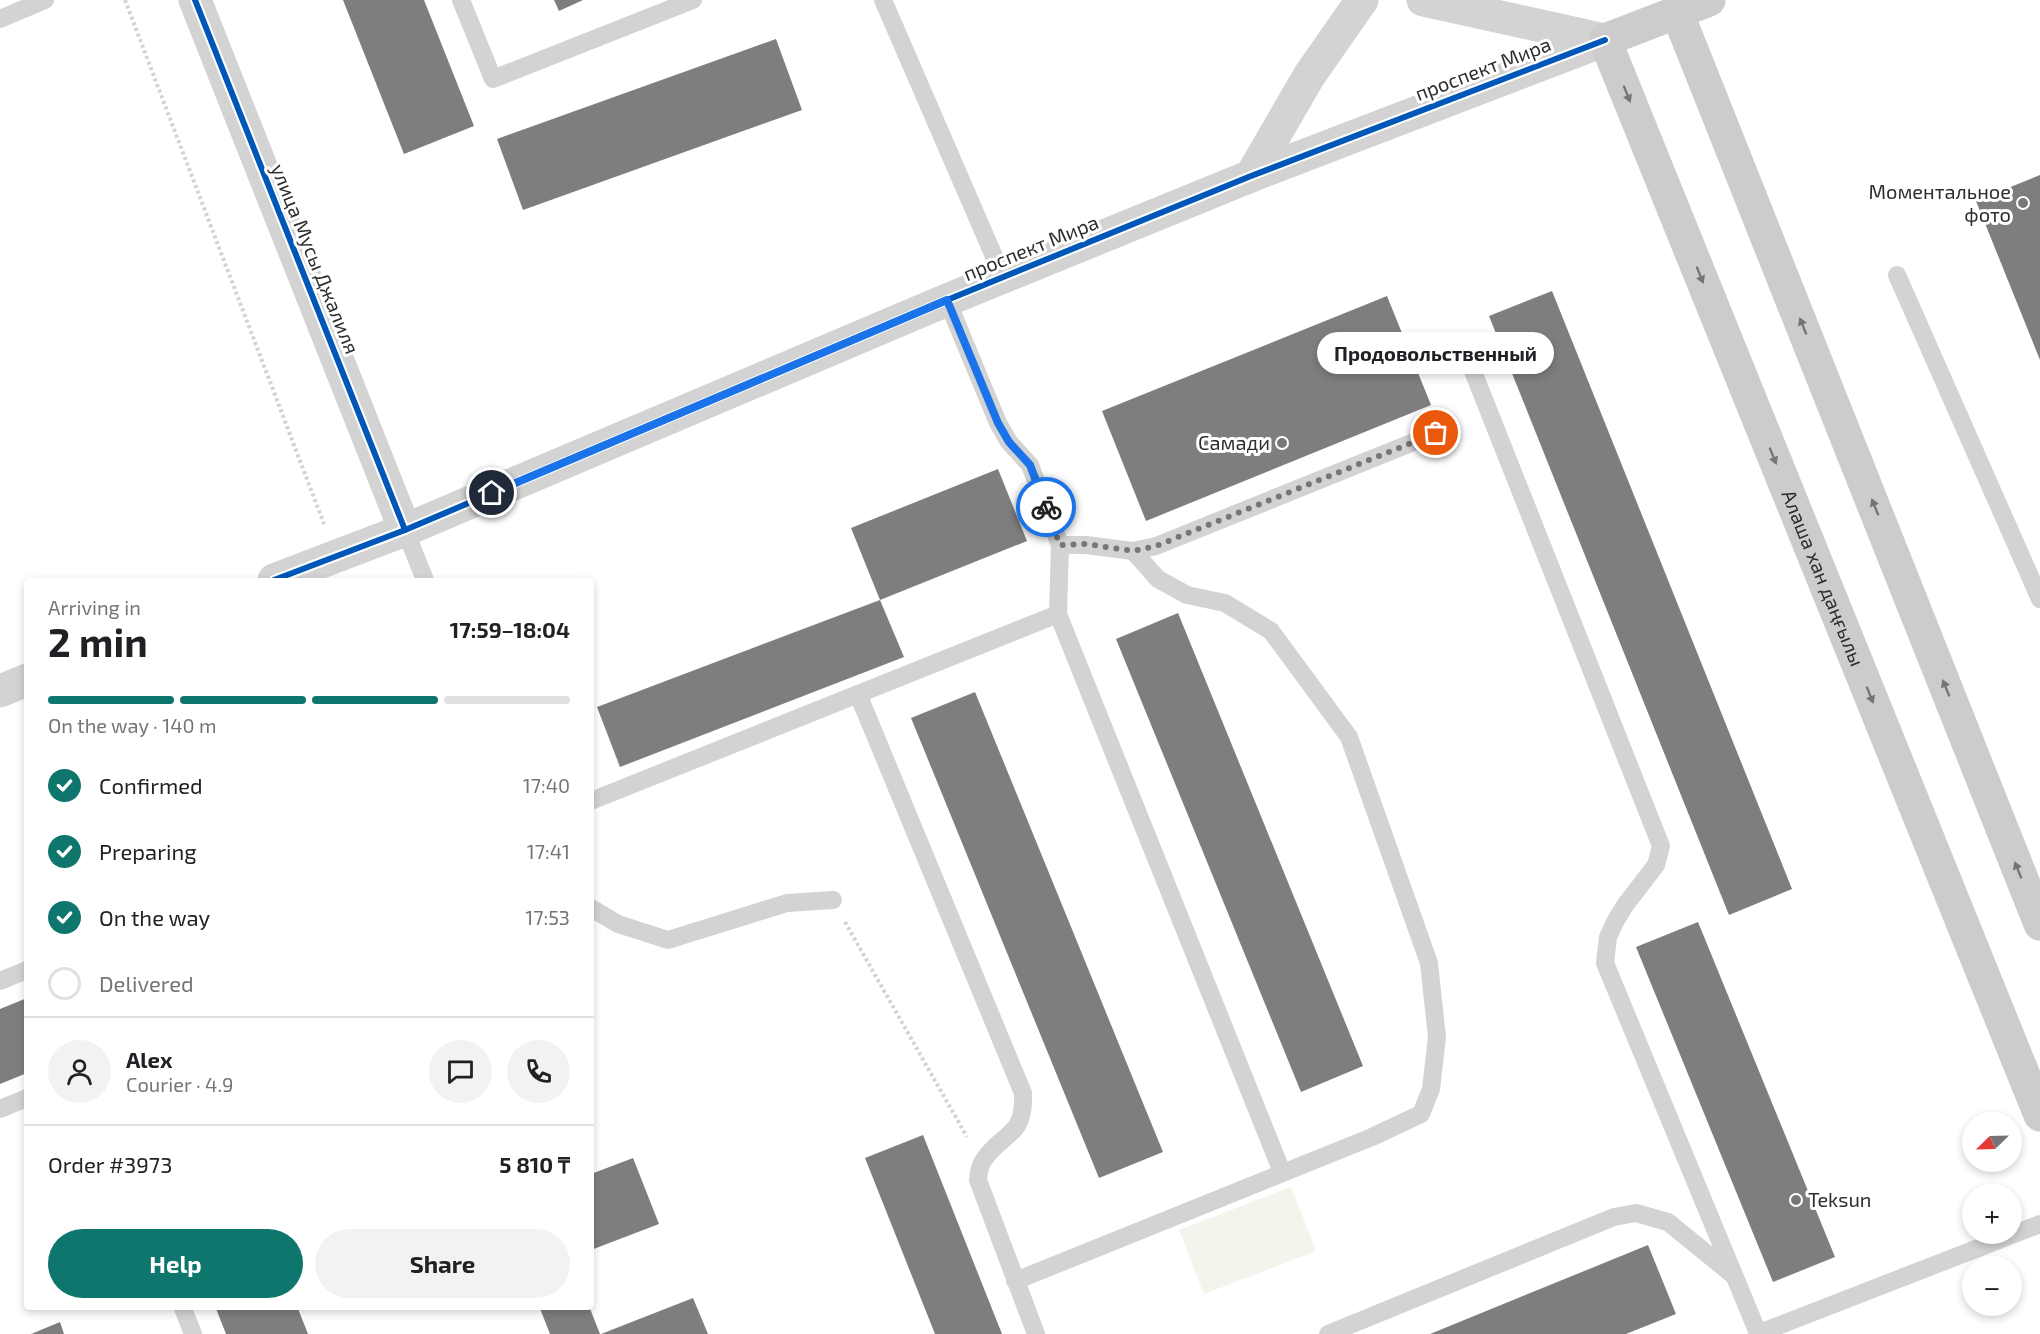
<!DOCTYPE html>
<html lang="en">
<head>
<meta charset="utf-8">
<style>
	:root { --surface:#fff; --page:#f2f2f2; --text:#202124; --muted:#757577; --line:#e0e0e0; --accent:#0f766e }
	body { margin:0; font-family:"Exo 2",sans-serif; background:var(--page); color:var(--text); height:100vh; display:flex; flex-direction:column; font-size:22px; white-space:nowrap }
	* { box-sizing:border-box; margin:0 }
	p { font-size:20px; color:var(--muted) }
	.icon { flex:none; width:33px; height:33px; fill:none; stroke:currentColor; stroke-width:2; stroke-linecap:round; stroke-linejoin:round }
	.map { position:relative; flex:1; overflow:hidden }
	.sheet { position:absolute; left:24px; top:578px; width:570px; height:732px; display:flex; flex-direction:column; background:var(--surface); border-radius:6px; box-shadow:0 3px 9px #0003 }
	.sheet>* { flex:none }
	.needle { width:39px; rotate:247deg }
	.tools { position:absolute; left:1962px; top:1112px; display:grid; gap:12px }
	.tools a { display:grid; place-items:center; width:60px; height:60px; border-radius:50%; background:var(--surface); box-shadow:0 3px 9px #0003; font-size:30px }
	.pin { position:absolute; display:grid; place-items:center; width:51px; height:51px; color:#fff; margin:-26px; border:3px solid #fff; border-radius:50%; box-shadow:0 2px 6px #0007 }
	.courier { position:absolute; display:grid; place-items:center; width:60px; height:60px; margin:-30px; border:4px solid #1a73e8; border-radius:50%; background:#fff; color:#222; box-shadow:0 2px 8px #0007 }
	.bubble { position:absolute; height:42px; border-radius:21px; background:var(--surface); box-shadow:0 3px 9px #0003; font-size:20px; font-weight:700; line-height:42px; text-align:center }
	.overview em { font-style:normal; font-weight:700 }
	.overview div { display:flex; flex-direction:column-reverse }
	.overview { display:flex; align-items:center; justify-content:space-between; height:102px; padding:0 24px }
	h1 { font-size:39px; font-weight:700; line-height:45px }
	.bar { display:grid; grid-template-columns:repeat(4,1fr); gap:9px 6px; align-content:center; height:72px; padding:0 24px }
	.bar i { height:8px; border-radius:4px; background:var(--line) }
	.bar .selected { background:var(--accent) }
	.bar p { grid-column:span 4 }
	.line { display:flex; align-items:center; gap:15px; padding:0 24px; border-top:2px solid var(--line) }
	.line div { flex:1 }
	.round { display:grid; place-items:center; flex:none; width:63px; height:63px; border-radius:32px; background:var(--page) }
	ol { padding:0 24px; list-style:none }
	li { display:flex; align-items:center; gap:18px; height:66px }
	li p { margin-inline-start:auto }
	li .icon { padding:6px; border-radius:50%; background:var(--accent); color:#fff; stroke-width:4 }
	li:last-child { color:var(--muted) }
	li i { width:33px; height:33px; border:3px solid var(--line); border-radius:50% }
	.button { display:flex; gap:12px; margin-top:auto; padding:12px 24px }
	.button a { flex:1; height:69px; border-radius:36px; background:var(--accent); color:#fff; font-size:24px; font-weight:700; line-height:69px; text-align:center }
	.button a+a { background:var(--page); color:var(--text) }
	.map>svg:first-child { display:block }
</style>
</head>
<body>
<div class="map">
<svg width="2040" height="1334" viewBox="0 0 2040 1334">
	<rect width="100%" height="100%" fill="#fff"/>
	<path fill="#f1f5eb" d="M1291 1187 1316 1251 1204 1294 1179 1230Z"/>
	<g fill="#7e7e7e">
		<path d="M343 0H424L474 126 404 154Z"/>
		<path d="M554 0H583L559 11Z"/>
		<path d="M776 39 802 110 523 210 497 139Z"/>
		<path d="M2040 175V360L1976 201Z"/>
		<path d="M1552 291 1792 889 1729 915 1489 316Z"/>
		<path d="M1387 296 1431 405 1146 521 1102 411Z"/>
		<path d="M998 469 1027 541 880 600 851 528Z"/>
		<path d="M880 600 904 657 620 767 597 707Z"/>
		<path d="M1178 613 1363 1066 1301 1092 1116 639Z"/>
		<path d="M975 692 1163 1152 1099 1178 911 718Z"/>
		<path d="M1698 922 1835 1257 1773 1282 1636 947Z"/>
		<path d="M27 998V1073L0 1084V1009Z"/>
		<path d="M923 1135 1002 1334H935L865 1158Z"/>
		<path d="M633 1158 659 1224 591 1250V1174Z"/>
		<path d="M1648 1245 1676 1314 1626 1334H1430Z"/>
		<path d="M693 1298 708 1334H601Z"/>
		<path d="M215 1306H297L308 1334H226Z"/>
		<path d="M539 1306H589L600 1334H550Z"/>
		<path d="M60 1322 64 1334H31Z"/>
	</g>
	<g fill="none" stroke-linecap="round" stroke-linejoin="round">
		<g stroke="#d3d3d3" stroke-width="4" stroke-dasharray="3 3" stroke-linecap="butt">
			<path d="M125 0 324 524"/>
			<path d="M845 922 967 1137"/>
		</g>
		<g stroke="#d3d3d3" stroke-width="18">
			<path d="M461 0 493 79 693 0"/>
			<path d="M883 0 1003 277"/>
			<path d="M0 19 45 0"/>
			<path d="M1897 275 2040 599"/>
			<path d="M947 300 998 423 1009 442 1030 465 1060 545H1086L1133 551 1156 546 1436 433"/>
			<path d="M1461 341 1661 846 1656 865 1626 904 1616 920 1608 937 1605 963 1758 1333"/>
			<path d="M405 530 425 580"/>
			<path d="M1058 614 1282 1172"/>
			<path d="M858 694 1023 1093C1025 1139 1002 1131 983 1161 979 1166 979 1174 978 1180L1036 1334"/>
			<path d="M591 801 1058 614 1060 545"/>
			<path d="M591 908 618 924 668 940 787 903 833 900"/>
			<path d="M0 981 27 970"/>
			<path d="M0 1109 27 1098"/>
			<path d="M1015 1281 1372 1137 1421 1114 1431 1089 1437 1037 1429 963 1349 737 1271 631 1225 603 1187 595 1158 579 1133 551"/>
			<path d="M182 1306 193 1334"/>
			<path d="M1328 1334 1614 1217 1636 1213 1668 1222 1733 1275"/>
			<path d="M1757 1334 2040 1224"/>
		</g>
		<g stroke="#d3d3d3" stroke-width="33">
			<path d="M1423 0 1605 40"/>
			<path d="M1251 176 1309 76 1362 0"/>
		</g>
		<g stroke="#d3d3d3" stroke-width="33">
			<path d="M195 0 405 530"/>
			<path d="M274 580 405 530 947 300 1251 176 1605 40"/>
			<path d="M0 691 27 680"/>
		</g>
		<g stroke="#ccc" stroke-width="33">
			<path id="s1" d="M1709 0 1605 40 2040 1115"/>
			<path d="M1677 12 2040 924"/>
		</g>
		<defs>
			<g id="cycleway">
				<path d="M195 0 405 530"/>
				<path d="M274 580 405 530 947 300 1251 176 1605 40"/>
			</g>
		</defs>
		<use href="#cycleway" stroke="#fff" stroke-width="10"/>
		<use href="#cycleway" stroke="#0057b8" stroke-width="6"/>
	</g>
	<defs><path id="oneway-solid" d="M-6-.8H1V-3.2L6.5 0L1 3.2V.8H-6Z" transform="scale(1.5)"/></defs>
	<g fill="#757575">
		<use href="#oneway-solid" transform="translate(1627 94) rotate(68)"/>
		<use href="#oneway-solid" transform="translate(1700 275) rotate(68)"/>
		<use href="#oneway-solid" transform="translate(1803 326) rotate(-112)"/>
		<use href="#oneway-solid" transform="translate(1773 456) rotate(68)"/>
		<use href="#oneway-solid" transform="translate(1875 507) rotate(-112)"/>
		<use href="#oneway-solid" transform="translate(1946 688) rotate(-112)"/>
		<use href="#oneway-solid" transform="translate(1870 695) rotate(68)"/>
		<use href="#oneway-solid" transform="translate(2018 870) rotate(-112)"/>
	</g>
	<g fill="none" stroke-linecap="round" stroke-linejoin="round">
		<path stroke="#777" stroke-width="6" stroke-dasharray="0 10.8" d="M1046 507 1060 545 1086 544 1133 551 1156 546 1436 433"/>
		<path stroke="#1a73e8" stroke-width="8" d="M492 493 947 300 998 423 1009 442 1030 465 1046 507"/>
	</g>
	<g fill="#777" stroke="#fff" stroke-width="2">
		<circle cx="2023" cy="203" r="6"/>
		<circle cx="1282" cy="443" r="6"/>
		<circle cx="1796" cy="1200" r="6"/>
	</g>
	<g text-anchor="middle" stroke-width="6" stroke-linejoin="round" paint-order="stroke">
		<g font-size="20" fill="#2e2e2e" stroke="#fff">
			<text transform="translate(1483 69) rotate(-21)" y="7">проспект Мира</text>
			<text transform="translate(1031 248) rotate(-22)" y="7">проспект Мира</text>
			<text transform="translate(315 259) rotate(68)" y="7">улица Мусы Джалиля</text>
			<text dy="7" stroke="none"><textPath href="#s1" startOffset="692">Алаша хан даңғылы</textPath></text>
		</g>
		<g font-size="20" fill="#2e2e2e" stroke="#fff" text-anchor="end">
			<text x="2011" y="199">Моментальное<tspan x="2011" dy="23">фото</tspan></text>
			<text x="1270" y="450">Самади</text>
			<text x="1808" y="1207" text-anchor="start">Teksun</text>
		</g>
	</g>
</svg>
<div class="tools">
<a><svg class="needle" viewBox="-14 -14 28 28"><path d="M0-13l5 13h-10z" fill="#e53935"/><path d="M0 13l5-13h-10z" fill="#757577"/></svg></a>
<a>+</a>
<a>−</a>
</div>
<div class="pin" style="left:1436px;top:433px;background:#ea580c"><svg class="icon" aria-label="bag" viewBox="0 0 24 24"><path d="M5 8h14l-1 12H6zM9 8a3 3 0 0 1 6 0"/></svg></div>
<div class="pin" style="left:492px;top:493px;background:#1f2937"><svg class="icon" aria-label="home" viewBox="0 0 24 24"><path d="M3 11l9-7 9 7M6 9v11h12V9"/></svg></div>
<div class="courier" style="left:1046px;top:507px"><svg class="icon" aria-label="bike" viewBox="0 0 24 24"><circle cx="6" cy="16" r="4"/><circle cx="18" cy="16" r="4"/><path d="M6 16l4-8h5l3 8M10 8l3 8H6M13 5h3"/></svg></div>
<div class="bubble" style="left:1317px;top:332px;width:237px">Продовольственный</div>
<section class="sheet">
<div class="overview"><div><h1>2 min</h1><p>Arriving in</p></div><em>17:59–18:04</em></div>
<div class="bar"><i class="selected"></i><i class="selected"></i><i class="selected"></i><i></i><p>On the way · 140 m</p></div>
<ol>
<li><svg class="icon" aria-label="check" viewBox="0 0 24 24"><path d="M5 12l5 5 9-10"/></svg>Confirmed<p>17:40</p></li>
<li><svg class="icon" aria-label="check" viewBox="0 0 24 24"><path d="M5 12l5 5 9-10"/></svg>Preparing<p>17:41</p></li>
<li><svg class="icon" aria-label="check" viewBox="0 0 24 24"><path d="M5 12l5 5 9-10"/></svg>On the way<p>17:53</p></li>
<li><i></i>Delivered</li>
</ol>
<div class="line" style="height:108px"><a class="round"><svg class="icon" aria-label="person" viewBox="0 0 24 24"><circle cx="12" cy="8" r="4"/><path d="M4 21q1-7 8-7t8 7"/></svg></a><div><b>Alex</b><p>Courier · 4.9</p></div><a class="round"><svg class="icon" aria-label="chat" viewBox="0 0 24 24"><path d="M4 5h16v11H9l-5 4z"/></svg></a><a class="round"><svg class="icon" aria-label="phone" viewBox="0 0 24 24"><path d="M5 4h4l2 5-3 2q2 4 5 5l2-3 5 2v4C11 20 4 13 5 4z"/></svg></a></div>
<div class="line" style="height:78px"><div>Order #3973</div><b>5 810 ₸</b></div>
<div class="button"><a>Help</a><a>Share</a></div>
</section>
</div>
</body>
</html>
